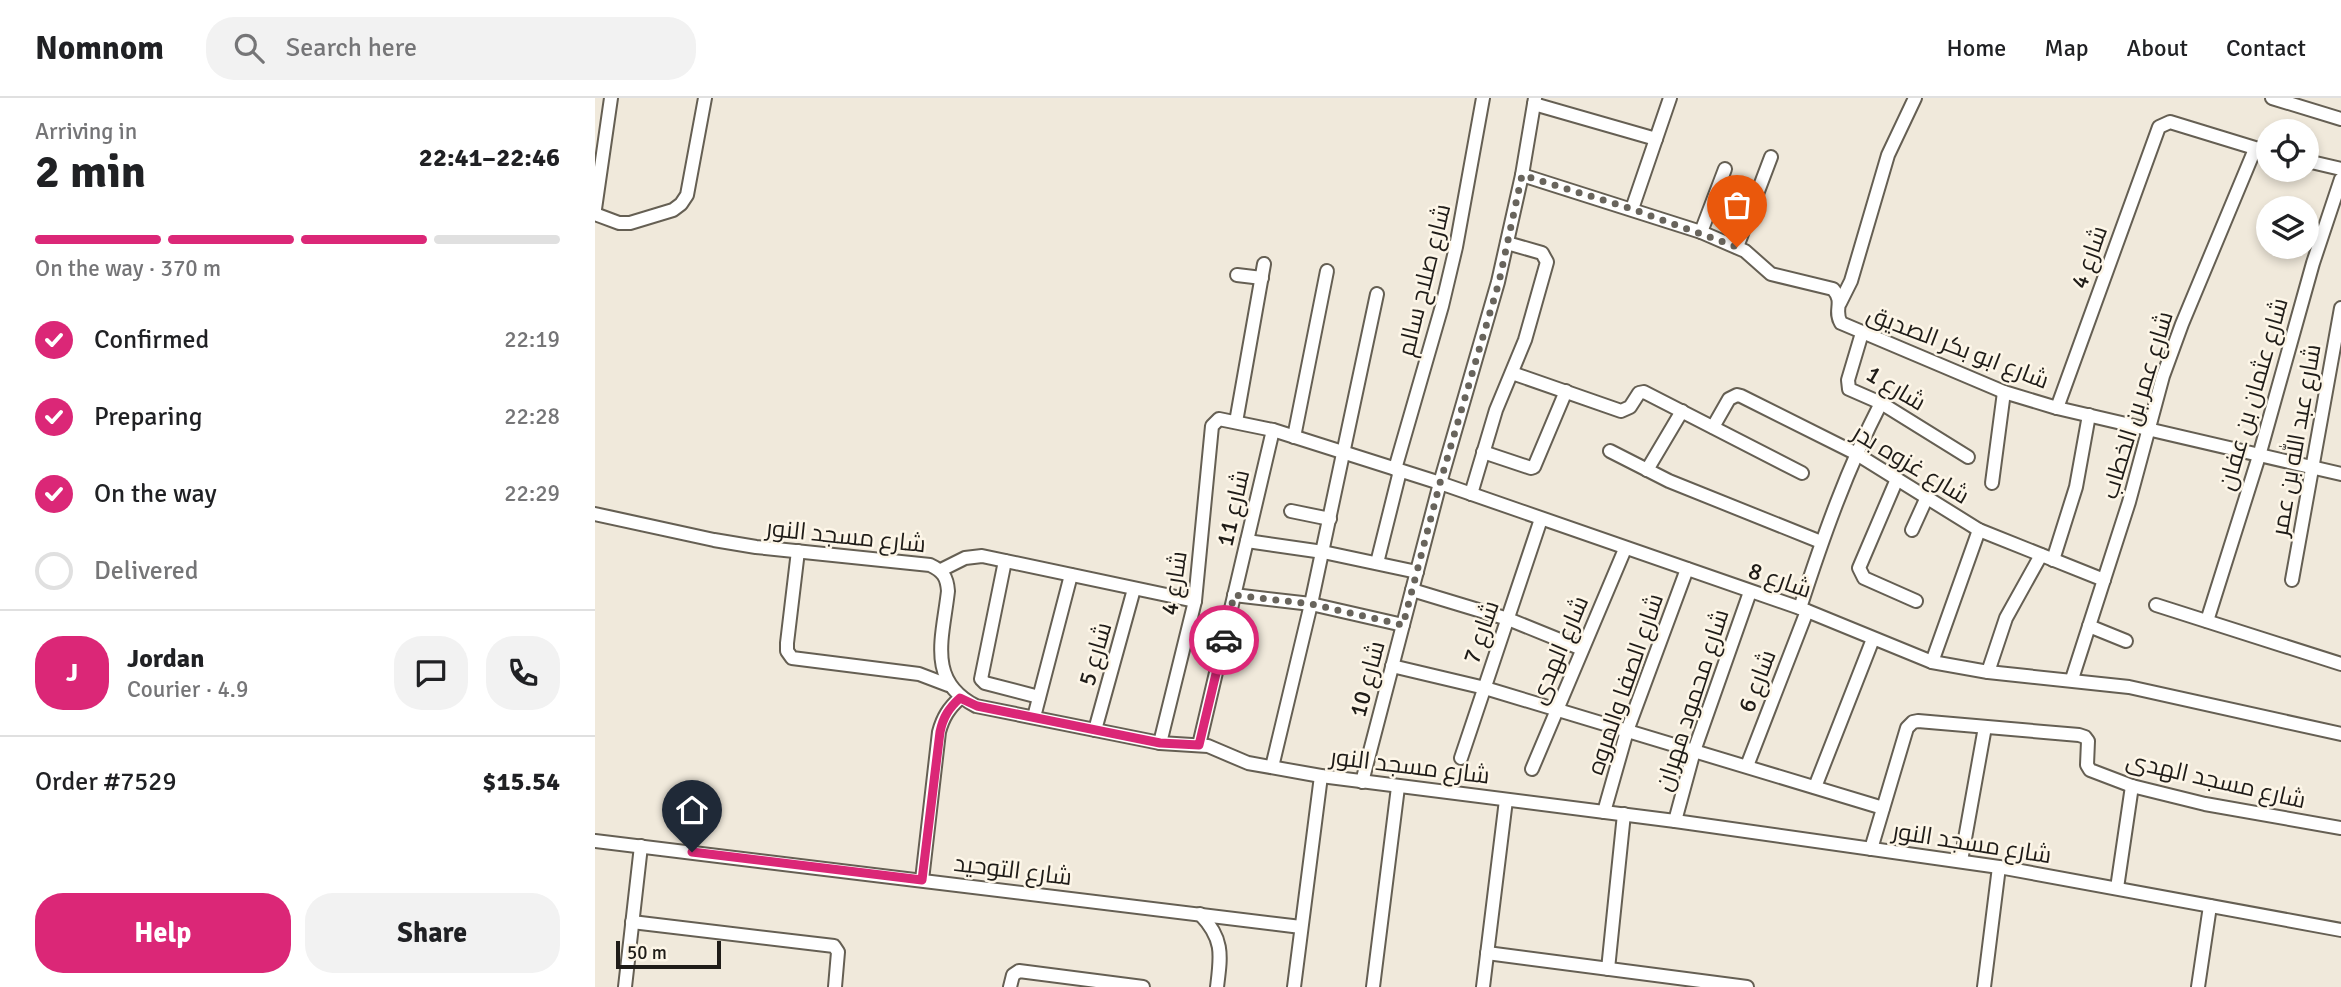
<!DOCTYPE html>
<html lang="en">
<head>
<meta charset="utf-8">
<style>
	:root { --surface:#fff; --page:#f2f2f2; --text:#202124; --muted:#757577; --line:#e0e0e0; --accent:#db2777 }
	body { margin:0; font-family:Signika,Cairo,sans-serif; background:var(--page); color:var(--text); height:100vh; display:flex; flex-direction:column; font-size:26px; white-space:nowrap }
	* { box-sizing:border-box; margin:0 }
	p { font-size:23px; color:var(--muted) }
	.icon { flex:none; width:38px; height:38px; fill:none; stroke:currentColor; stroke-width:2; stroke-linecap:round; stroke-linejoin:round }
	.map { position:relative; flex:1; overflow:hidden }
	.drawer { display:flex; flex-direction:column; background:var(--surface); width:595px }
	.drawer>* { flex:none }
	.controls { position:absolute; left:1661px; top:21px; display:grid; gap:14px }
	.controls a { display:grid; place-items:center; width:63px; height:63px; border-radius:50%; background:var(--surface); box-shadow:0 4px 10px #0003; font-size:35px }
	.scale { position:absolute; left:21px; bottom:18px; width:105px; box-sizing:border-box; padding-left:7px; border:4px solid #1f1c18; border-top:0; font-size:19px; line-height:24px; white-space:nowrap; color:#1f1c18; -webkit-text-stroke:5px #fdf6e8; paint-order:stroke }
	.pin { position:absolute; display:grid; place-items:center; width:60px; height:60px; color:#fff; margin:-72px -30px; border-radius:50% 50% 50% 0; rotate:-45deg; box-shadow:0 0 7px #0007 }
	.pin .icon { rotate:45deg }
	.courier { position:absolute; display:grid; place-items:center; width:70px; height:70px; margin:-35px; border:5px solid #db2777; border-radius:50%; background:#fff; color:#222; box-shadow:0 2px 9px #0007 }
	.headline em { font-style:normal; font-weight:700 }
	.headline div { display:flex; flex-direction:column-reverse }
	.headline { display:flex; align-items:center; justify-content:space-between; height:119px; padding:0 35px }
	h1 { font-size:46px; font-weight:700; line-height:52px }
	.bar { display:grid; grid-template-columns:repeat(4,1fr); gap:10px 7px; align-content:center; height:84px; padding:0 35px }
	.bar i { height:9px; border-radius:5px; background:var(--line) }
	.bar .current { background:var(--accent) }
	.bar p { grid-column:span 4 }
	.line { display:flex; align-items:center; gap:18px; padding:0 35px; border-top:2px solid var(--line) }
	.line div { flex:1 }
	.round { display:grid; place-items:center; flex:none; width:74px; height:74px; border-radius:28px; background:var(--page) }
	ol { padding:0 35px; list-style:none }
	li { display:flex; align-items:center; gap:21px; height:77px }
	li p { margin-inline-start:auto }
	li .icon { padding:7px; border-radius:50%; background:var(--accent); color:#fff; stroke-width:4 }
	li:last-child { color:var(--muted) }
	li i { width:38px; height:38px; border:4px solid var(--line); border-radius:50% }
	.action { display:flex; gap:14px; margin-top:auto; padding:14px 35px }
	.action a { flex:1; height:80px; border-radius:28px; background:var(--accent); color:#fff; font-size:28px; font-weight:700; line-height:80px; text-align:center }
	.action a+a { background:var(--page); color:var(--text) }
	header { display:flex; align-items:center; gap:42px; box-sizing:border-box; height:98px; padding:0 35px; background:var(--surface); border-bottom:2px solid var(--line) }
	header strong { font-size:33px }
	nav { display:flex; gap:38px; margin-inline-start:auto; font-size:24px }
	.search { width:490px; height:63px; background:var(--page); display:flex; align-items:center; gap:18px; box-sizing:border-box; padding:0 24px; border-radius:28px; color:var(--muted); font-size:26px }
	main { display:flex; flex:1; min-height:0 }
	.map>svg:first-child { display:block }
</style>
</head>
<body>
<header>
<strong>Nomnom</strong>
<div class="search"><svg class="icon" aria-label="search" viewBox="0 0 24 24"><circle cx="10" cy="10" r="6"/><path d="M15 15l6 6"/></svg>Search here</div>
<nav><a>Home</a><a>Map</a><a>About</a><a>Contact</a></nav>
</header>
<main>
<section class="drawer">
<div class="headline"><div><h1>2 min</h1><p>Arriving in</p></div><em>22:41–22:46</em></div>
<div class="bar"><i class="current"></i><i class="current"></i><i class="current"></i><i></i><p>On the way · 370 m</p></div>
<ol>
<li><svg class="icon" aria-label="check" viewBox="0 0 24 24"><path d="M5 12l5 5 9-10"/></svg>Confirmed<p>22:19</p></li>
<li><svg class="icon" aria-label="check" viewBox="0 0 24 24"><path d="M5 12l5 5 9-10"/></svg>Preparing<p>22:28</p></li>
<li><svg class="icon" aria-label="check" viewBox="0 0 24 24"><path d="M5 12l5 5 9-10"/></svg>On the way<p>22:29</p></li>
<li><i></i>Delivered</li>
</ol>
<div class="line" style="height:126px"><b class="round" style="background:var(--accent);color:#fff">J</b><div><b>Jordan</b><p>Courier · 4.9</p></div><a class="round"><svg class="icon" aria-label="chat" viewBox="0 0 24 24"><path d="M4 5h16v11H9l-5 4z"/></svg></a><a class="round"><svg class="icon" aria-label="phone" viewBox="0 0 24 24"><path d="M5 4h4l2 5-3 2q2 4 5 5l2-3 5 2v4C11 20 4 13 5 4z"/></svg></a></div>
<div class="line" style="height:91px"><div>Order #7529</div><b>$15.54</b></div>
<div class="action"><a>Help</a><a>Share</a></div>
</section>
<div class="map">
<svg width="1746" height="889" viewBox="0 0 1746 889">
	<rect width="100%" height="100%" fill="#f0e9db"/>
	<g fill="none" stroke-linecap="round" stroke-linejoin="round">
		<defs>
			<g id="street">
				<path d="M1677 0 1746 21"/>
				<path d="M939 6 1061 41"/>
				<path d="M1712 63 1746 71"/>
				<path d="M927 77 1106 134 1150 153 1176 176 1238 191C1250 205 1238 212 1246 225L1409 294 1462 310 1746 376"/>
				<path d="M0 111 16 0"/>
				<path d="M1037 111 1075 0"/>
				<path d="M0 116 24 125H35L78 112 86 106 92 97 110 0"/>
				<path d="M1106 134 1130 71"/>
				<path d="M1142 149 1176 59"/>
				<path d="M642 177 667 180"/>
				<path d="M1245 205 1256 183 1293 57 1320 0"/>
				<path d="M1267 235 1253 282 1254 291 1286 305 1373 359"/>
				<path d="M917 275 1026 313 1035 309 1044 295 1049 294 1207 375"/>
				<path d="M1462 310 1564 29 1575 24 1673 54"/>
				<path d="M641 324 669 166"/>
				<path d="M1118 329 1134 301 1142 297 1146 298 1260 355 1384 432 1509 482"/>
				<path d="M699 339 732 173"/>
				<path d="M1015 353 1074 383 1226 444"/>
				<path d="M888 354 936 370 939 369 971 293"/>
				<path d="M800 371 847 208 861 149 888 0"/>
				<path d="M1052 372 1087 313"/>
				<path d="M1302 381 1264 470 1269 480 1321 503"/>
				<path d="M1397 385 1409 294"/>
				<path d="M876 396 901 312 930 242 952 164 947 155 912 145"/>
				<path d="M696 413 735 421"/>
				<path d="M0 416 119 442 161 449 335 467C348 473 352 479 353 493 348 539 331 583 381 608L565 645 613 648 653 665 726 678 1080 723 1404 769 1746 832"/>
				<path d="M1317 432 1332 399"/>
				<path d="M652 443 728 454 822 474"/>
				<path d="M203 453 192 545V553L197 560 324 576 353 587"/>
				<path d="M1458 462 1481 389 1494 317"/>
				<path d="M410 463 386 581 390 585 444 599"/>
				<path d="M782 465 805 373"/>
				<path d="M346 472 370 460 387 458 600 503"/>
				<path d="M1697 482 1746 210"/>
				<path d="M817 492 913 521 987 551"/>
				<path d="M639 497 716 506 808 527"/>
				<path d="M1561 507 1746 566"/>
				<path d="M1205 510C1228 439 1252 371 1286 305"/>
				<path d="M1612 523 1664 358 1718 165 1746 81"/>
				<path d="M1494 528 1531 543"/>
				<path d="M1337 564 1384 432"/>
				<path d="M797 568 890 590 1288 710"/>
				<path d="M1393 574 1411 520 1446 457"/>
				<path d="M1477 581 1534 404 1568 278 1587 226 1660 51"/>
				<path d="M439 619 476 477"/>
				<path d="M500 632 539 491"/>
				<path d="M565 645 600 503 617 328 624 321 678 332 845 385 1205 510 1337 564 1393 574 1534 589 1746 636"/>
				<path d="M604 647 678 332"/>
				<path d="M866 660 946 421"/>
				<path d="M1152 668 1212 513"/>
				<path d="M677 669 716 506 782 196"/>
				<path d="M937 671 1030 451"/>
				<path d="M767 684 845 385 903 184 927 77 940 0"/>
				<path d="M1220 689 1278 541"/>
				<path d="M1009 714 1032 633 1092 471"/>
				<path d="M1080 723 1099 653 1155 494"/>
				<path d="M0 743 706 829"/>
				<path d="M1276 751 1312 630 1318 624 1323 623 1484 637 1490 639 1493 643 1492 667 1495 672 1537 688 1610 706 1746 730"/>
				<path d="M1366 763 1390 629"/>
				<path d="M327 782 344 634C348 619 354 610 365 600"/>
				<path d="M1522 790 1537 688"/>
				<path d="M605 816C629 841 626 857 622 889"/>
				<path d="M37 824 239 848 243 854 240 889"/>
				<path d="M892 855 1152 889"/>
				<path d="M1013 871 1029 716"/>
				<path d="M30 889 46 748"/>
				<path d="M415 889 418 877 424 873 548 889"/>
				<path d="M699 889 726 678"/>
				<path d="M778 889 803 689"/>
				<path d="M888 889 911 702"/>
				<path d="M1389 889 1404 769"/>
				<path d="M1603 889 1615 808"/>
			</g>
		</defs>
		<use href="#street" stroke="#655f53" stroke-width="16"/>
		<use href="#street" stroke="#fff" stroke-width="12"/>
	</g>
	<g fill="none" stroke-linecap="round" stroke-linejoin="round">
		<path stroke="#68645c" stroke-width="7" stroke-dasharray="0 12.6" d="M629 542 639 497 716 506 808 527 845 385 904 184 927 77 1037 111 1142 149"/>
		<path stroke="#db2777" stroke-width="9" d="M97 754 327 782 345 634C348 619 354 610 365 600L382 608 565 645 604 647 629 542"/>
	</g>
	<g text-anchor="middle" stroke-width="5" stroke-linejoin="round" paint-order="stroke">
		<g font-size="24" fill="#1f1c18" stroke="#fdf6e8">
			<text transform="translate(1494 159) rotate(-70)" y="8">شارع 4</text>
			<text transform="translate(829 182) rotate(-76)" y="8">شارع صلاح سالم</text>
			<text transform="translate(1363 249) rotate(21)" y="8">شارع ابو بكر الصديق</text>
			<text transform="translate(1301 290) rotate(31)" y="8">شارع 1</text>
			<text transform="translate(1658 296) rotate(-74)" y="8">شارع عثمان بن عفان</text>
			<text transform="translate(1542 307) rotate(-73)" y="8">شارع عمر بن الخطاب</text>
			<text transform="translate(1701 342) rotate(-80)" y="8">شارع عبد الله بن عمر</text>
			<text transform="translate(1316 366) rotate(31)" y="8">شارع غزوه بدر</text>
			<text transform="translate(638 410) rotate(-77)" y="8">شارع 11</text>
			<text transform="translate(251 438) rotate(6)" y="8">شارع مسجد النور</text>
			<text transform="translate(1185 482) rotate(19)" y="8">شارع 8</text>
			<text transform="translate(579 485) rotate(-81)" y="8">شارع 4</text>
			<text transform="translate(886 534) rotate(-71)" y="8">شارع 7</text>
			<text transform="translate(964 552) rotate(-67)" y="8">شارع الهدى</text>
			<text transform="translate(500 556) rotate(-74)" y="8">شارع 5</text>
			<text transform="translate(772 581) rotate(-75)" y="8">شارع 10</text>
			<text transform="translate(1162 583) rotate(-69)" y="8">شارع 6</text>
			<text transform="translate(1030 586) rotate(-71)" y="8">شارع الصفا والمروه</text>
			<text transform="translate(1097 602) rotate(-72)" y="8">شارع محمود مهران</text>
			<text transform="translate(815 668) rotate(7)" y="8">شارع مسجد النور</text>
			<text transform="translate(1621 682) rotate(13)" y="8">شارع مسجد الهدى</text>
			<text transform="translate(1377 745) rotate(9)" y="8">شارع مسجد النور</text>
			<text transform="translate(418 772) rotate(7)" y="8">شارع التوحيد</text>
		</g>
	</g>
</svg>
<div class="controls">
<a><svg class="icon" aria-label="locate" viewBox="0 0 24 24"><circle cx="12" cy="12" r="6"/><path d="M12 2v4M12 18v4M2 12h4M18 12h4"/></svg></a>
<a><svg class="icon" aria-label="layers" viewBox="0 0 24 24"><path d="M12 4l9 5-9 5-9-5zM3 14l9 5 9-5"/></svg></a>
</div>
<div class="scale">50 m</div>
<div class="pin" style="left:1142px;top:149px;background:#ea580c"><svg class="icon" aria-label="bag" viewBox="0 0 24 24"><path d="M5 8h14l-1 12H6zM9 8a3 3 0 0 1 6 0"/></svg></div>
<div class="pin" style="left:97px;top:754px;background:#1f2937"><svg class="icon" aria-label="home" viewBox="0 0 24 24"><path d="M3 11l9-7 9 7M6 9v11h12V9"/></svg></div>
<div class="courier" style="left:629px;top:542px"><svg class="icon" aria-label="car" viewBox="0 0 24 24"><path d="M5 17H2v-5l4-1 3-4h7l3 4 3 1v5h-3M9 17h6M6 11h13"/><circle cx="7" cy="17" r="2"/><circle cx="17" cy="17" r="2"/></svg></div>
</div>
</main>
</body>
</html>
